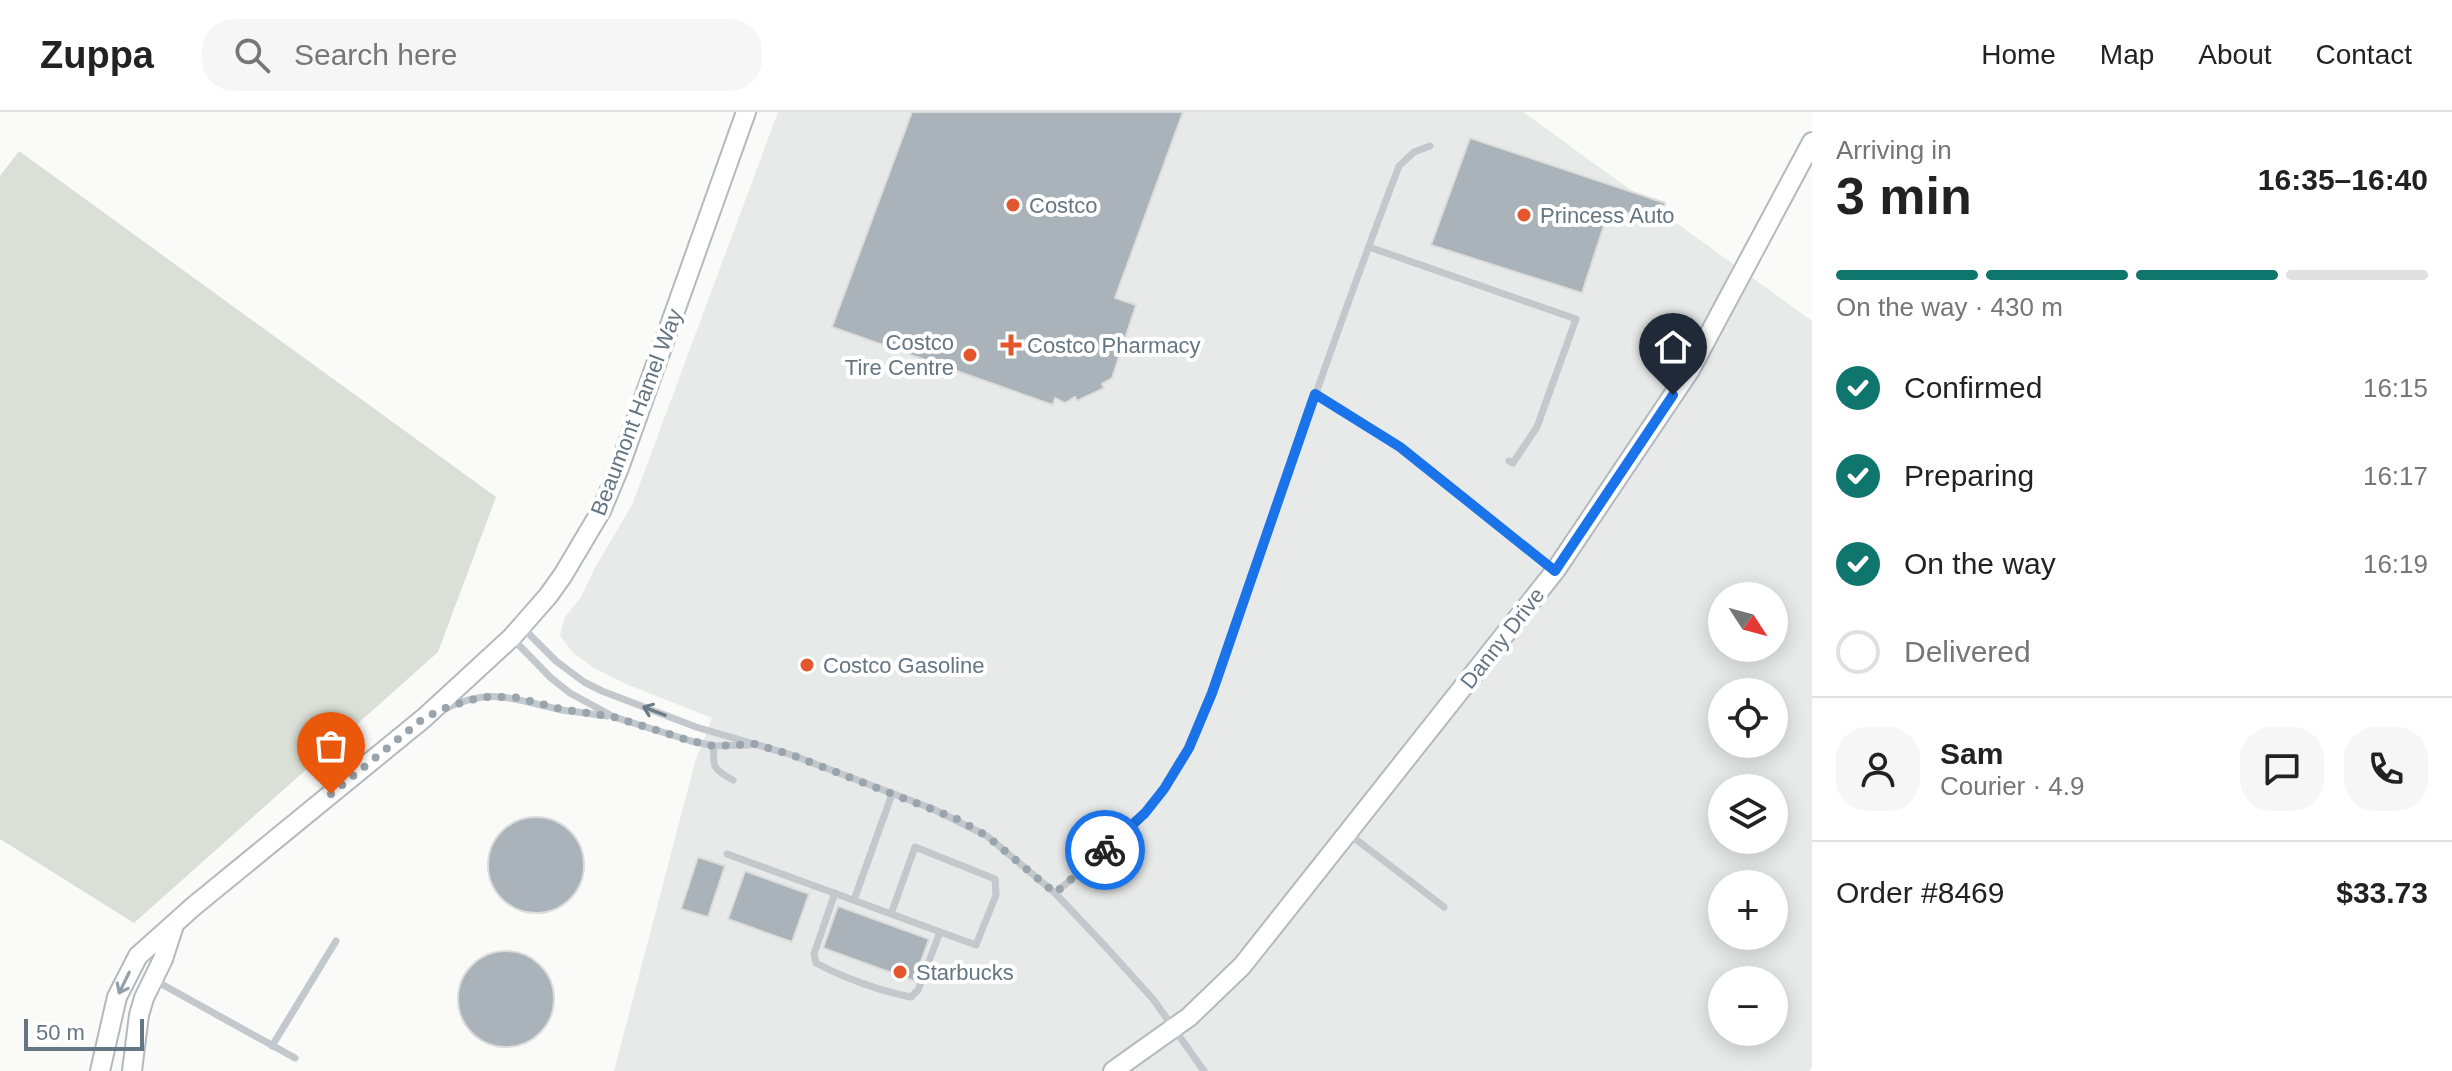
<!DOCTYPE html>
<html lang="en">
<head>
<meta charset="utf-8">
<style>
	:root { --surface:#fff; --page:#f6f6f6; --text:#222; --muted:#767676; --line:#e0e0e0; --accent:#0f766e }
	body { margin:0; font-family:Helvetica,sans-serif; background:var(--page); color:var(--text); height:100vh; display:flex; flex-direction:column; font-size:30px; white-space:nowrap }
	* { box-sizing:border-box; margin:0 }
	p { font-size:26px; color:var(--muted) }
	.icon { flex:none; width:44px; height:44px; fill:none; stroke:currentColor; stroke-width:2; stroke-linecap:round; stroke-linejoin:round }
	.map { position:relative; flex:1; overflow:hidden }
	.side { display:flex; flex-direction:column; background:var(--surface); width:640px }
	.side>* { flex:none }
	.needle { width:52px; rotate:126deg }
	.buttons { position:absolute; left:1708px; top:470px; display:grid; gap:16px }
	.buttons a { display:grid; place-items:center; width:80px; height:80px; border-radius:50%; background:var(--surface); box-shadow:0 4px 20px #0003; font-size:40px }
	.scale { position:absolute; left:24px; bottom:20px; width:120px; box-sizing:border-box; padding-left:8px; border:4px solid #657683; border-top:0; font-size:22px; line-height:28px; white-space:nowrap; color:#657683; -webkit-text-stroke:6px #fff; paint-order:stroke }
	.pin { position:absolute; display:grid; place-items:center; width:68px; height:68px; color:#fff; margin:-82px -34px; border-radius:50% 50% 50% 0; rotate:-45deg; box-shadow:0 0 8px #0007 }
	.pin .icon { rotate:45deg }
	.courier { position:absolute; display:grid; place-items:center; width:80px; height:80px; margin:-40px; border:6px solid #1a73e8; border-radius:50%; background:#fff; color:#222; box-shadow:0 2px 10px #0007 }
	.overview em { font-style:normal; font-weight:700 }
	.overview div { display:flex; flex-direction:column-reverse }
	.overview { display:flex; align-items:center; justify-content:space-between; height:136px; padding:0 24px }
	h1 { font-size:52px; font-weight:700; line-height:60px }
	.bar { display:grid; grid-template-columns:repeat(4,1fr); gap:12px 8px; align-content:center; height:96px; padding:0 24px }
	.bar i { height:10px; border-radius:6px; background:var(--line) }
	.bar .on { background:var(--accent) }
	.bar p { grid-column:span 4 }
	.line { display:flex; align-items:center; gap:20px; padding:0 24px; border-top:2px solid var(--line) }
	.line div { flex:1 }
	.round { display:grid; place-items:center; flex:none; width:84px; height:84px; border-radius:32px; background:var(--page) }
	ol { padding:0 24px; list-style:none }
	li { display:flex; align-items:center; gap:24px; height:88px }
	li p { margin-inline-start:auto }
	li .icon { padding:8px; border-radius:50%; background:var(--accent); color:#fff; stroke-width:4 }
	li:last-child { color:var(--muted) }
	li i { width:44px; height:44px; border:4px solid var(--line); border-radius:50% }
	header { display:flex; align-items:center; gap:48px; box-sizing:border-box; height:112px; padding:0 40px; background:var(--surface); border-bottom:2px solid var(--line) }
	header strong { font-size:38px }
	nav { display:flex; gap:44px; margin-inline-start:auto; font-size:28px }
	.search { width:560px; height:72px; background:var(--page); display:flex; align-items:center; gap:20px; box-sizing:border-box; padding:0 28px; border-radius:32px; color:var(--muted); font-size:30px }
	main { display:flex; flex:1; min-height:0 }
	.map>svg:first-child { display:block }
</style>
</head>
<body>
<header>
<strong>Zuppa</strong>
<div class="search"><svg class="icon" aria-label="search" viewBox="0 0 24 24"><circle cx="10" cy="10" r="6"/><path d="M15 15l6 6"/></svg>Search here</div>
<nav><a>Home</a><a>Map</a><a>About</a><a>Contact</a></nav>
</header>
<main>
<div class="map">
<svg width="1812" height="959" viewBox="0 0 1812 959">
	<rect width="100%" height="100%" fill="#fafaf8"/>
	<path fill="#e8e9e9" fill-rule="evenodd" d="M778 0H1523L1812 209V954L1809 959H614L695 650 712 606 626 572 594 556 573 541 560 523 565 505 581 485 596 454 632 393ZM1722 484H1774V536H1722ZM1722 580H1774V632H1722ZM1722 676H1774V728H1722ZM1722 772H1774V824H1722ZM1722 868H1774V920H1722Z"/>
	<path fill="#dadfd7" d="M19 39 496 385 438 540 134 811 0 727V64Z"/>
	<g fill="#aab3b9" stroke="#dcdcda" stroke-width="2">
		<path d="M912 0H1183L1115 186 1136 193 1112 266 1102 272 1104 276 1077 289 1075 285 1065 291 1055 286 1053 293 832 215Z"/>
		<path d="M1470 26 1665 91 1659 111 1610 95 1582 181 1431 133Z"/>
		<circle cx="536" cy="753" r="48"/>
		<path d="M698 745 725 754 708 805 681 797Z"/>
		<path d="M745 759 809 782 792 830 728 807Z"/>
		<path d="M838 794 929 827 914 869 823 836Z"/>
		<circle cx="506" cy="887" r="48"/>
	</g>
	<g fill="none" stroke-linecap="round" stroke-linejoin="round">
		<defs>
			<g id="secondary">
				<path d="M100 959 117 885 138 844 194 794 424 606 512 525 548 484 563 463 601 399 619 356 746 0"/>
				<path d="M132 959 139 903 144 886 163 847 174 813"/>
				<path d="M1113 959 1189 905 1242 854 1555 459 1690 258 1812 30"/>
			</g>
		</defs>
		<use href="#secondary" stroke="#b3babf" stroke-width="22"/>
		<g stroke="#c3c8cc" stroke-width="7">
			<path d="M1369 135 1576 207 1537 315 1513 351 1509 349"/>
			<path d="M1315 282 1400 335 1553 458"/>
			<path d="M523 516 556 549 584 570 602 579 696 615 792 643 933 697 987 724 1055 781 1105 834 1153 887 1204 959"/>
			<path d="M513 527 551 566 570 581 614 605 691 629 714 634 749 633"/>
			<path d="M444 597C493 574 514 588 562 598 577 600 592 602 607 604"/>
			<path d="M714 634C712 655 714 658 733 668"/>
			<path d="M1349 722 1444 795"/>
			<path d="M727 742 976 833 996 783 995 767 915 735 891 802"/>
			<path d="M835 781 814 842 816 851C844 866 880 879 911 885L918 878 940 820"/>
			<path d="M1055 781C1092 749 1135 718 1164 677 1210 615 1235 516 1260 442 1305 312 1350 182 1399 54L1414 40 1430 34"/>
			<path d="M854 788 892 682"/>
			<path d="M156 869 295 946"/>
			<path d="M272 934 336 829"/>
		</g>
		<use href="#secondary" stroke="#fff" stroke-width="18"/>
	</g>
	<defs><path id="oneway-shaft" d="M-6 0H5M1.5-3L5.5 0L1.5 3" fill="none" stroke-width="1.6" stroke-linecap="round" stroke-linejoin="round" transform="scale(2)"/></defs>
	<use stroke="#6a7a87" href="#oneway-shaft" transform="translate(654 599) rotate(-159)"/>
	<use stroke="#939fa8" href="#oneway-shaft" transform="translate(124 871) rotate(116)"/>
	<g fill="none" stroke-linecap="round" stroke-linejoin="round">
		<path stroke="#99a4ac" stroke-width="8" stroke-dasharray="0 14.4" d="M331 682 424 606 450 594 482 585H514L561 597 614 605 691 629 714 634 755 632 792 643 957 707 987 724 1055 781 1105 738"/>
		<path stroke="#1a73e8" stroke-width="10" d="M1105 738 1145 701 1164 677 1189 636 1212 581 1315 282 1400 335 1555 459 1673 283"/>
	</g>
	<g fill="#e4572e" stroke="#fff" stroke-width="3">
		<circle cx="1013" cy="93" r="8"/>
		<circle cx="1524" cy="103" r="8"/>
		<path d="M1007 221h8v8h8v8h-8v8h-8v-8h-8v-8h8z"/>
		<circle cx="970" cy="243" r="8"/>
		<circle cx="807" cy="553" r="8"/>
		<circle cx="900" cy="860" r="8"/>
	</g>
	<g text-anchor="middle" stroke-width="8" stroke-linejoin="round" paint-order="stroke">
		<g font-size="22" fill="#657683" stroke="#fff" text-anchor="start">
			<text x="1029" y="101">Costco</text>
			<text x="1540" y="111">Princess Auto</text>
			<text x="954" y="238" text-anchor="end">Costco<tspan x="954" dy="25">Tire Centre</tspan></text>
			<text x="1027" y="241">Costco Pharmacy</text>
			<text x="823" y="561">Costco Gasoline</text>
			<text x="916" y="868">Starbucks</text>
		</g>
		<g font-size="22" fill="#657683" stroke="#fff">
			<text transform="translate(636 300) rotate(-69)" y="8">Beaumont Hamel Way</text>
			<text transform="translate(1502 526) rotate(-52)" y="8">Danny Drive</text>
		</g>
	</g>
</svg>
<div class="buttons">
<a><svg class="needle" viewBox="-14 -14 28 28"><path d="M0-13l5 13h-10z" fill="#e53935"/><path d="M0 13l5-13h-10z" fill="#767676"/></svg></a>
<a><svg class="icon" aria-label="locate" viewBox="0 0 24 24"><circle cx="12" cy="12" r="6"/><path d="M12 2v4M12 18v4M2 12h4M18 12h4"/></svg></a>
<a><svg class="icon" aria-label="layers" viewBox="0 0 24 24"><path d="M12 4l9 5-9 5-9-5zM3 14l9 5 9-5"/></svg></a>
<a>+</a>
<a>−</a>
</div>
<div class="scale">50 m</div>
<div class="pin" style="left:331px;top:682px;background:#ea580c"><svg class="icon" aria-label="bag" viewBox="0 0 24 24"><path d="M5 8h14l-1 12H6zM9 8a3 3 0 0 1 6 0"/></svg></div>
<div class="pin" style="left:1673px;top:283px;background:#1f2937"><svg class="icon" aria-label="home" viewBox="0 0 24 24"><path d="M3 11l9-7 9 7M6 9v11h12V9"/></svg></div>
<div class="courier" style="left:1105px;top:738px"><svg class="icon" aria-label="bike" viewBox="0 0 24 24"><circle cx="6" cy="16" r="4"/><circle cx="18" cy="16" r="4"/><path d="M6 16l4-8h5l3 8M10 8l3 8H6M13 5h3"/></svg></div>
</div>
<section class="side">
<div class="overview"><div><h1>3 min</h1><p>Arriving in</p></div><em>16:35–16:40</em></div>
<div class="bar"><i class="on"></i><i class="on"></i><i class="on"></i><i></i><p>On the way · 430 m</p></div>
<ol>
<li><svg class="icon" aria-label="check" viewBox="0 0 24 24"><path d="M5 12l5 5 9-10"/></svg>Confirmed<p>16:15</p></li>
<li><svg class="icon" aria-label="check" viewBox="0 0 24 24"><path d="M5 12l5 5 9-10"/></svg>Preparing<p>16:17</p></li>
<li><svg class="icon" aria-label="check" viewBox="0 0 24 24"><path d="M5 12l5 5 9-10"/></svg>On the way<p>16:19</p></li>
<li><i></i>Delivered</li>
</ol>
<div class="line" style="height:144px"><a class="round"><svg class="icon" aria-label="person" viewBox="0 0 24 24"><circle cx="12" cy="8" r="4"/><path d="M4 21q1-7 8-7t8 7"/></svg></a><div><b>Sam</b><p>Courier · 4.9</p></div><a class="round"><svg class="icon" aria-label="chat" viewBox="0 0 24 24"><path d="M4 5h16v11H9l-5 4z"/></svg></a><a class="round"><svg class="icon" aria-label="phone" viewBox="0 0 24 24"><path d="M5 4h4l2 5-3 2q2 4 5 5l2-3 5 2v4C11 20 4 13 5 4z"/></svg></a></div>
<div class="line" style="height:104px"><div>Order #8469</div><b>$33.73</b></div>
</section>
</main>
</body>
</html>
